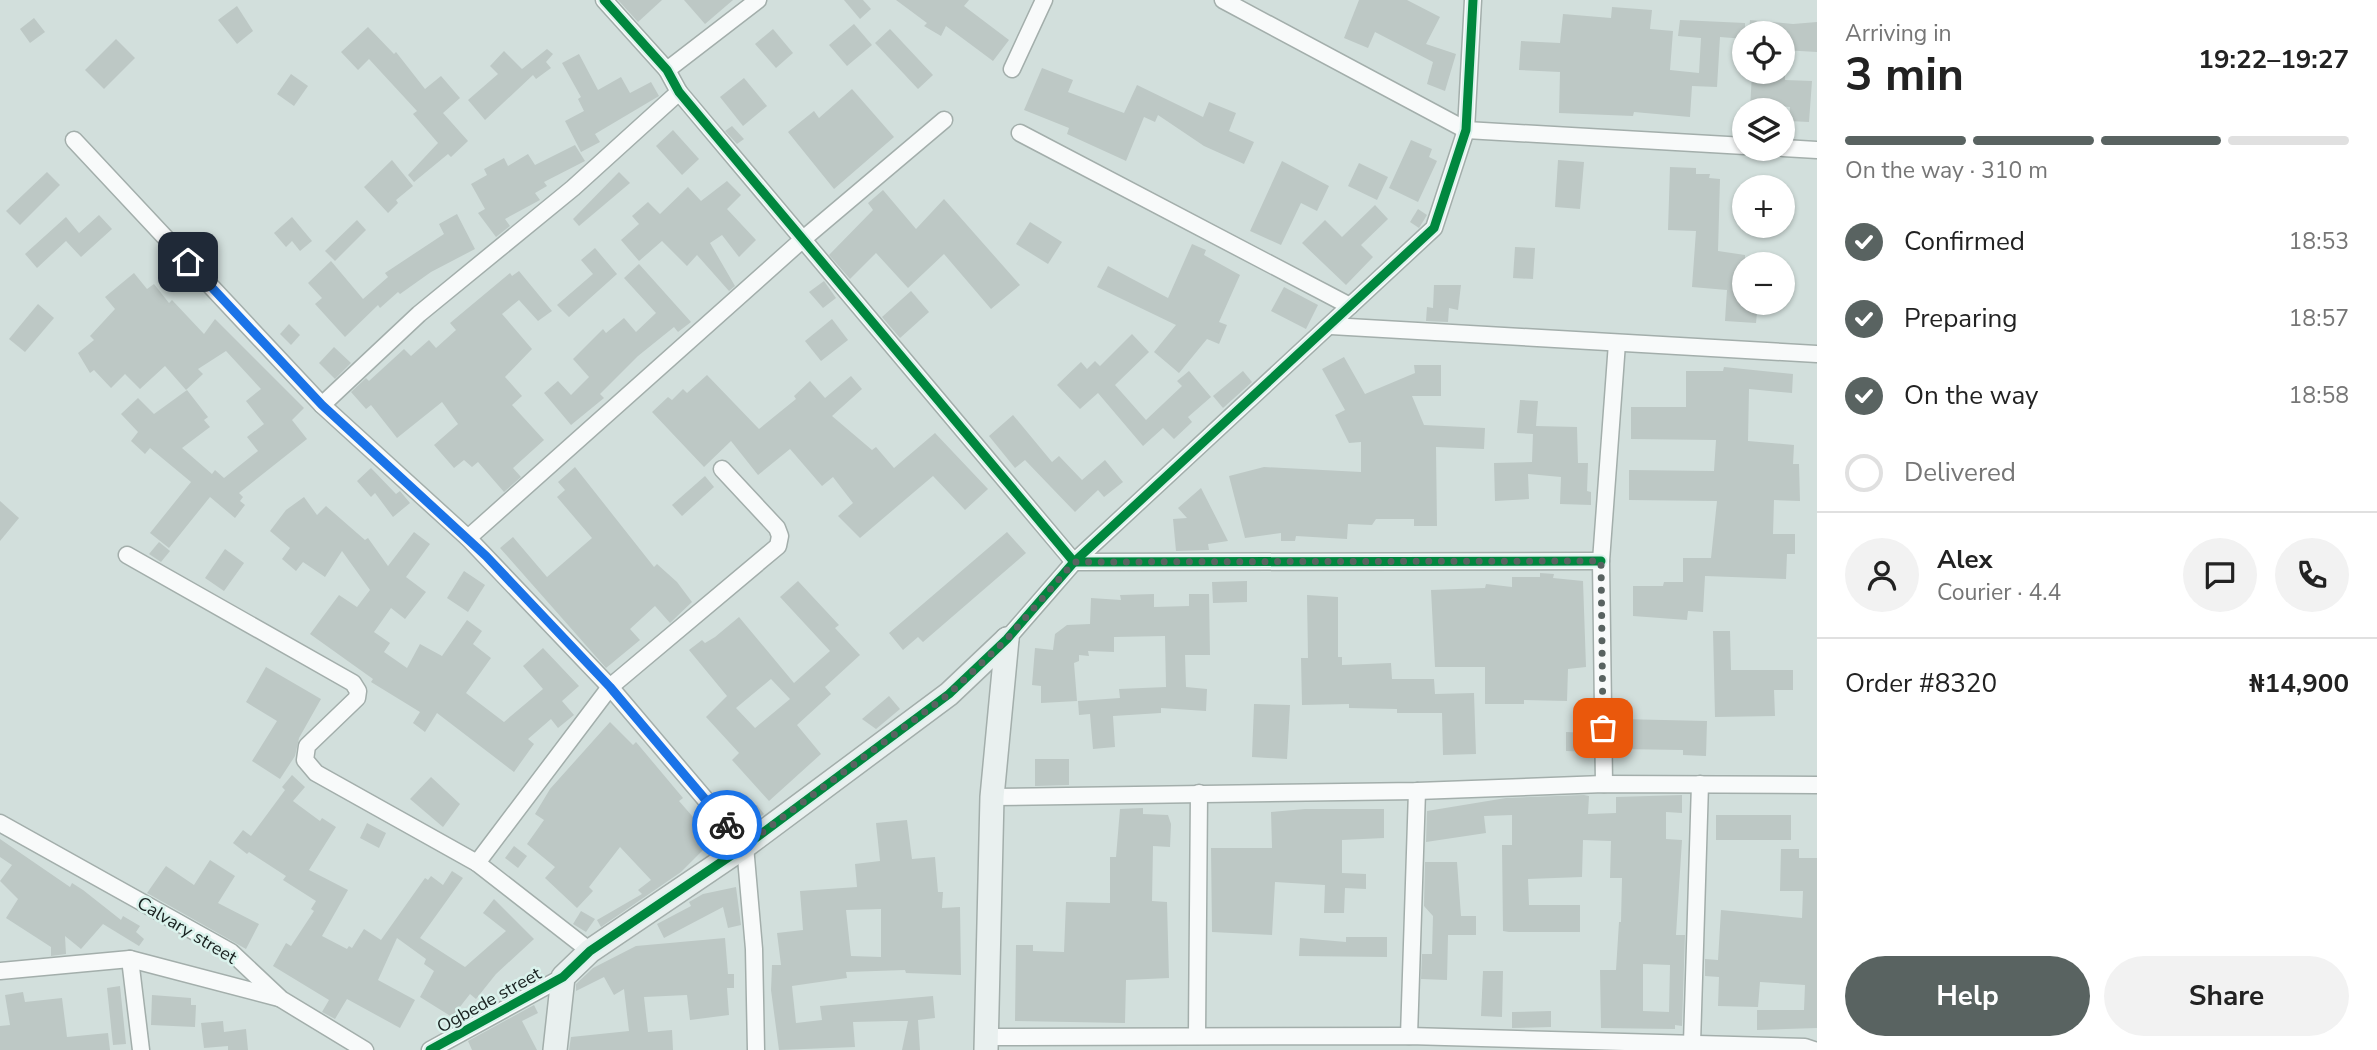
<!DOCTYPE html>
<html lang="en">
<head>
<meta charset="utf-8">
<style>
	:root { --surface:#fff; --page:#f2f2f2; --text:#222; --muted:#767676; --line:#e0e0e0; --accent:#596361 }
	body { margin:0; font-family:"Nunito Sans",sans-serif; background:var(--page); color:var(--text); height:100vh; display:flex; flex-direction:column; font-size:26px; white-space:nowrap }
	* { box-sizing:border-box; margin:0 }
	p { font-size:23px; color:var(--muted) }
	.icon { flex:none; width:38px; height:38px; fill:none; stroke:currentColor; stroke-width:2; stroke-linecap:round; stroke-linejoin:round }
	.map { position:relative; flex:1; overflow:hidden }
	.sheet { display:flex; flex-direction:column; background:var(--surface); width:560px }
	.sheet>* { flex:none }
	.controls { position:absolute; left:1732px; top:21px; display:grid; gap:14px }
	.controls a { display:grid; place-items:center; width:63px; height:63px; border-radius:50%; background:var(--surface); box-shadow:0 2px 5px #0004; font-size:35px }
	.pin { position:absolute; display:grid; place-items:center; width:60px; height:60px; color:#fff; margin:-30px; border-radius:14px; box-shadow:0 4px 10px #0006 }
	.courier { position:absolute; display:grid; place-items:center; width:70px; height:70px; margin:-35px; border:5px solid #1a73e8; border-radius:50%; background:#fff; color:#222; box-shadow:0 2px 9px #0007 }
	.summary em { font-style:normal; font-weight:700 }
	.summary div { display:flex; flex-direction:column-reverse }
	.summary { display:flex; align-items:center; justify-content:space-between; height:119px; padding:0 28px }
	h1 { font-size:46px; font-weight:700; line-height:52px }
	.bar { display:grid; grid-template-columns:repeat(4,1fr); gap:10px 7px; align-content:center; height:84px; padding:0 28px }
	.bar i { height:9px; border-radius:5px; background:var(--line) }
	.bar .current { background:var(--accent) }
	.bar p { grid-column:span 4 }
	.line { display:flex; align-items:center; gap:18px; padding:0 28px; border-top:2px solid var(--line) }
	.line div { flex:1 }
	.round { display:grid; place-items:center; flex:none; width:74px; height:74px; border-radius:37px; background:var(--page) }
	ol { padding:0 28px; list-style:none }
	li { display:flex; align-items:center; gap:21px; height:77px }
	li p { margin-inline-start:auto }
	li .icon { padding:7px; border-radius:50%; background:var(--accent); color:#fff; stroke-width:4 }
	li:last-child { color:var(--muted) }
	li i { width:38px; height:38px; border:4px solid var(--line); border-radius:50% }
	.button { display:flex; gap:14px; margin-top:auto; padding:14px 28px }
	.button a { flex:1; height:80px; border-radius:42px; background:var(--accent); color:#fff; font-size:28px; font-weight:700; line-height:80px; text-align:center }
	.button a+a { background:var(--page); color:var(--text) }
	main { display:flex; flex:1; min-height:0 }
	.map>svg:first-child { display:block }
</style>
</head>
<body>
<main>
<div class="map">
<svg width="1817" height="1050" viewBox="0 0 1817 1050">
	<rect width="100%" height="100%" fill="#d2dfdc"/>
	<g fill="#bdc8c5" fill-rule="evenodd">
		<path d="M618 0H662L638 22Z"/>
		<path d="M684 0H733L705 24Z"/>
		<path d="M844 0H863L871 9 860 19Z"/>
		<path d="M896 0H969L964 6 1009 40 993 61 946 26 941 36 924 26 927 23Z"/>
		<path d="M1359 0H1407L1440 17 1426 44 1456 54 1445 91 1427 84 1433 62 1375 32 1368 48 1344 38Z"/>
		<path d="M237 6 253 31 237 44 218 20Z"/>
		<path d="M1612 7 1652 10 1650 29 1673 31 1670 70 1699 73 1701 38 1678 36 1680 20 1745 23V39L1720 37 1717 87 1692 86 1690 117 1634 112 1633 116 1559 113 1560 72 1519 70 1521 41 1560 43 1563 14 1611 18Z"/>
		<path d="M34 18 45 32 30 43 20 29Z"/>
		<path d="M1750 20 1793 24 1817 22V52L1783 50V33H1749Z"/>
		<path d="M854 24 872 45 847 66 829 45Z"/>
		<path d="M368 27 394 54 396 52 425 89 441 76 460 98 443 113 468 141 451 157 448 154 414 182 408 175 438 143 413 114 417 111 369 59 358 70 341 52Z"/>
		<path d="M773 29 793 53 776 68 755 44Z"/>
		<path d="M890 29 933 75 918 89 875 43Z"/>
		<path d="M116 39 135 58 104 89 85 70Z"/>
		<path d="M547 49 553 54 546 62 551 68 536 79 533 75 485 120 468 100 498 74 490 66 504 51 522 69Z"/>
		<path d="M579 54 598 90 621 77 630 93 651 82 659 96 595 134 600 142 581 152 565 121 584 111 578 99 581 97 562 63Z"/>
		<path d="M1042 68 1073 80 1068 92 1124 113 1137 85 1203 117 1209 102 1236 113 1229 131 1254 142 1244 164 1204 146 1158 115 1155 122 1144 117 1126 161 1124 160 1067 134 1069 128 1024 110Z"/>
		<path d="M1752 72H1785V80L1812 81 1809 122 1789 121 1790 107 1763 105V110H1750Z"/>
		<path d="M291 74 308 86 294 106 277 94Z"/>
		<path d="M744 78 767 106 743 126 720 97Z"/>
		<path d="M852 89 894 137 834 189 788 132 814 111 819 118Z"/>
		<path d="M732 126 744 139 737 144 725 131Z"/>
		<path d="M673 130 699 159 682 175 656 146Z"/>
		<path d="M1411 140 1432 149 1429 157 1437 161 1418 202 1389 188Z"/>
		<path d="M575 145 585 161 544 182 547 186 535 193 540 200 505 219 510 226 496 237 478 213 485 209 471 184 487 175 484 169 504 158 508 166 528 154 535 165Z"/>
		<path d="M392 160 413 186 396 200 398 203 388 213 364 187Z"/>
		<path d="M1558 160 1584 162 1580 209 1555 207Z"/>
		<path d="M1282 161 1329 186 1317 211 1301 203 1281 245 1250 231Z"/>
		<path d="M1359 163 1388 177 1377 200 1348 186Z"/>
		<path d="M1670 167 1696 168V174H1710L1709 178 1720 179 1718 251 1745 255V303H1758L1756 323 1725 321 1727 290 1692 287 1696 231 1668 230Z"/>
		<path d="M47 172 60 185 20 225 6 211Z"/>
		<path d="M619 172 630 183 579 226 573 219Z"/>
		<path d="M727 181 741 195 727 209 756 240 739 257 722 235 710 243 735 286 729 291 697 255 687 266 662 241 639 261 621 240 639 224 632 216 648 202 660 214 688 187 701 201Z"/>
		<path d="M883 190 916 229 944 199 1020 285 991 309 944 254 908 288 876 253 850 279 829 255 873 210 868 203Z"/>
		<path d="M1375 205 1388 219 1361 245 1373 257 1346 285 1302 243 1325 220 1342 237Z"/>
		<path d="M1418 209 1427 215 1419 228 1410 222Z"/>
		<path d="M457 214 475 249 431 272 400 294 398 292 380 308 378 305 345 337 315 304 322 298 308 283 331 261 363 299 388 277 385 273 444 234 439 224Z"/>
		<path d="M99 215 112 229 81 257 66 241 37 268 25 254 66 217 79 233Z"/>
		<path d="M292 217 312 241 300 251 292 241 286 247 274 233Z"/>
		<path d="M357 220 366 230 335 261 325 251Z"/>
		<path d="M1030 222 1062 242 1048 264 1016 244Z"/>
		<path d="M1192 244 1206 250 1204 255 1240 275 1219 322 1227 325 1219 344 1207 339 1179 373 1154 352 1176 325 1097 287 1108 266 1168 298Z"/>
		<path d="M1515 247 1535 248 1533 279 1513 278Z"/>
		<path d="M595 248 617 274 569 317 557 305 593 274 581 260Z"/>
		<path d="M639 264 691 322 678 332 674 327 638 356 600 394 604 398 571 425 544 393 558 381 571 395 589 377 573 359 603 329 606 333 624 318 636 332 656 313 624 278Z"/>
		<path d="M519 271 552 311 538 321 519 300 502 314 532 349 505 377 522 396 512 405 544 440 513 468 521 477 504 492 478 462 472 467 464 460 454 468 434 445 458 424 442 402 397 438 371 405 366 409 351 392 366 378 369 381 404 349 411 356 429 340 436 348 456 330 450 323 510 273 512 276Z"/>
		<path d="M134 273 147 289 154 284 169 303 172 300 204 334 215 319 304 408 292 420 307 439 239 493 243 497 240 501 245 505 235 518 210 497 169 548 150 533 191 482 150 448 145 454 131 441 138 432 121 414 138 398 154 414 187 390 208 417 204 420 210 427 182 448 212 474 215 470 224 478 258 451 247 437 264 424 246 401 261 389 226 351 198 369 203 374 186 390 165 366 140 389 125 374 111 388 94 370 90 373 78 353 94 340 90 336 115 309 105 297Z"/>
		<path d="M824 281 836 298 823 308 809 292Z"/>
		<path d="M1434 285H1461L1458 310 1449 308 1448 322 1426 321 1427 307 1433 308Z"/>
		<path d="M1284 287 1318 305 1306 329 1271 311Z"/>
		<path d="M911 291 929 312 900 338 882 317Z"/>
		<path d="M38 304 54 318 25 352 9 339Z"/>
		<path d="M832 319 848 340 821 361 805 341Z"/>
		<path d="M289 324 300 335 291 345 280 334Z"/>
		<path d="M1132 334 1149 352 1115 385 1146 420 1182 386 1177 381 1189 371 1211 397 1188 417 1192 422 1174 439 1163 428 1143 446 1098 393 1080 409 1057 385 1081 362 1087 369 1095 361 1100 366Z"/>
		<path d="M334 347 351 363 335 379 319 363Z"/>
		<path d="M1344 357 1365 394 1415 373 1414 365H1441V396H1412L1424 425 1485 428 1484 449 1436 447 1437 526H1414V519H1376L1372 525 1348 524 1347 539 1296 536 1295 541H1281V533L1245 538 1229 476 1264 467 1361 472V442L1349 443 1335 415 1345 410 1322 369Z"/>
		<path d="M1724 367 1793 374 1792 393 1749 389 1748 441 1794 445 1793 464H1799L1800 501 1774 500 1773 534H1795V554H1787L1786 579 1705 576 1703 612 1688 611 1687 620 1633 616V586H1663L1664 582H1683V558H1711L1717 501 1629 500V470L1714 471 1716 440 1631 439V407H1686V371H1723Z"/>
		<path d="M1243 371 1252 382 1223 408 1213 396Z"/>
		<path d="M707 375 759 429 796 399 794 396 810 381 825 398 851 376 862 389 832 416 872 450 876 447 894 468 935 433 988 489 965 510 933 476 860 538 838 516 853 503 833 477 822 486 790 449 758 475 731 441 704 467 652 412 668 397 672 400 683 389 687 393Z"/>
		<path d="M1520 400 1538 401 1536 426 1577 427 1578 463H1588L1587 491 1591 492V505L1560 504 1561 477 1528 474 1529 499 1495 501 1494 463 1532 462 1533 434 1517 433Z"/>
		<path d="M1013 415 1052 462 1059 456 1082 480 1105 460 1123 482 1104 497 1098 490 1075 512 1025 460 1015 468 989 436Z"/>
		<path d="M575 467 654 567 657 564 677 582 692 602 670 623 655 606 630 629 640 640 606 668 500 548 513 537 547 577 592 538 557 497 565 490 558 482Z"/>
		<path d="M371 468 396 494 400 491 410 503 393 517 375 493 371 497 357 481Z"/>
		<path d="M705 476 714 487 682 516 672 505Z"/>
		<path d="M1201 488 1228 541 1208 544 1209 550 1176 551 1173 519 1187 518 1178 508Z"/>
		<path d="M304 497 317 515 326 506 365 540 368 538 388 566 414 532 430 544 406 577 426 592 405 619 391 608 374 632 390 643 384 652 407 668 420 644 442 656 467 620 482 631 473 644 491 658 466 693 504 722 543 689 523 666 543 648 579 686 562 701 574 715 558 728 551 719 528 739 534 744 514 772 437 713 425 732 413 723 420 712 371 682 373 679 310 634 339 595 357 607 370 590 342 551 325 577 303 562 296 571 282 559 290 548 270 531 286 510Z"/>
		<path d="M0 501 19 518 0 541Z"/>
		<path d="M1007 532 1026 553 923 642 918 637 903 650 889 633Z"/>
		<path d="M159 542 170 551 161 562 149 554Z"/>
		<path d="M225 549 244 563 224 591 205 578Z"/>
		<path d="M464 571 485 585 468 612 447 598Z"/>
		<path d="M1540 573 1554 574 1553 578 1583 581 1586 667 1568 669 1567 701 1524 700V704H1485V667H1435L1431 590 1485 588 1486 584 1512 587V577H1540Z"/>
		<path d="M798 581 839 625 835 628 860 655 825 687 831 694 797 725 821 754 769 801 732 760 739 753 706 717 727 696 689 650 702 640 705 643 715 637 739 617 794 683 830 651 780 597ZM771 679 790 699 755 728 736 708Z"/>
		<path d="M1247 581V602L1213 603 1212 582Z"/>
		<path d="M1154 594V607L1189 606V594H1209L1210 655H1185L1186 687 1207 689 1206 711 1161 708V713L1113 716 1115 747 1093 749 1090 714 1079 715 1078 701 1120 698 1119 689 1166 687 1165 636 1114 637V652L1088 651 1089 656 1079 655V661L1074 663 1077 701 1041 703V686L1032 685 1035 648 1053 650 1055 634 1067 625 1090 624 1091 598 1121 600 1120 595Z"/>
		<path d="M1307 595 1338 597V657H1342V665L1391 663 1392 679H1434L1435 694 1474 693 1476 754 1443 755 1442 713H1397V709L1349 708V704L1302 705 1301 658H1308Z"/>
		<path d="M1713 631H1730L1731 670H1793V690H1774L1775 716 1715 717Z"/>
		<path d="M266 667 321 699 299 738 295 756 280 779 252 761 277 721 246 702Z"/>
		<path d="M889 696 900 709 876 729 862 719Z"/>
		<path d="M1254 704 1290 705 1287 759 1252 757Z"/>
		<path d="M1620 719 1707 721 1706 756 1683 755V750L1619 749Z"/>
		<path d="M610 722 633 745 636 742 683 798 679 801 713 840 681 872 601 927 597 920 642 894 638 890 651 880 620 847 589 887 593 891 577 908 545 878 555 867 527 844 544 820 535 814 550 789Z"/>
		<path d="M1566 732 1590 733V752L1566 751Z"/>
		<path d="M1035 759H1069V785L1035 786Z"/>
		<path d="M292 775 305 787 293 801 320 821 322 818 336 827 309 870 348 890 322 936 347 949 349 946 352 948 364 929 381 940 425 878 428 880 431 876 443 885 452 871 463 878 420 938 465 967 506 931 483 913 494 899 534 939 496 974 476 999 470 994 452 1017 420 997 434 971 424 964 426 959 397 938 378 980 415 1000 400 1028 347 999 335 1019 322 1012 329 1000 273 966 286 943 291 946 314 911 311 909 316 901 283 880 286 876 249 852 247 854 233 843 243 830 251 836 285 790 282 787Z"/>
		<path d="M431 777 460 804 443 827 410 799Z"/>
		<path d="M1584 795 1589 796 1588 814 1616 813V797L1682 795V813L1666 812V839L1682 840 1676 935H1685L1682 1026 1675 1025V1029L1601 1028 1600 970H1616L1619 922H1621L1622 878H1610L1611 841 1583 840 1582 877 1528 879 1529 905H1580V932H1509L1503 931 1502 845H1512V815L1484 816 1486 833 1426 842 1427 811 1506 798ZM1643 964 1670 965 1669 1012 1643 1011Z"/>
		<path d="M757 805 764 814 744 829 737 821Z"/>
		<path d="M1143 808V814L1168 815 1171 824 1170 847 1153 846 1152 901 1167 902 1169 978 1126 980 1125 1023 1015 1021 1016 945H1033V951L1064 952 1066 902 1110 903V857H1116L1120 809Z"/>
		<path d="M1305 809H1384V838L1342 840V873L1366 874V889L1345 888 1344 913H1324L1325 885 1275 882 1272 935 1212 932 1211 848H1272L1271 812Z"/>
		<rect x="1716" y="815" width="75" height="25"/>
		<path d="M907 820 912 859 935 857 938 892H943L942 908 960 907 961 975 906 973 905 970 846 972 847 978 792 986 796 1023 822 1020 820 1006 933 996 935 1018 918 1020 920 1050H902L908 1021H894L853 1022 855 1047 779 1050 771 990 772 965H781L777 933 803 930 800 891 857 887 855 864 880 861 876 823ZM881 909V957L851 956 846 910Z"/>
		<path d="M367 823 386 833 379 848 360 838Z"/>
		<path d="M0 839 70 887 72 883 83 890 121 920 123 916 140 926 136 932 144 939 139 946 103 924 81 949 65 936 66 954 51 956V947L6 918 18 899 0 881 12 865 0 857Z"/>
		<path d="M514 846 527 856 518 868 505 858Z"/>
		<path d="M1781 849H1799V858H1817V1028L1757 1030V1010H1804L1805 985 1760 982 1758 1007 1718 1006 1719 977 1705 976V959L1718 960 1721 910 1802 918 1803 891H1780Z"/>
		<path d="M210 860 235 876 218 903 259 924 246 949 147 893 166 866 194 885Z"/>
		<path d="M1425 862H1457L1461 916H1476V935H1448L1447 980 1421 979 1422 954H1432L1433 916 1424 906Z"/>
		<path d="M736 887 741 925 728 928 723 907 664 938 657 924 691 906 689 902 703 894Z"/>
		<path d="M581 911 595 919 586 932 573 924Z"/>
		<path d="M1346 937H1387V957L1299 956 1300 938 1346 942Z"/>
		<path d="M725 938 728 974H734V988H727L729 1015 690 1020 687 995 644 997 648 1032 672 1030 673 1050H569L571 1037 629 1031 624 989 614 995 604 977 576 991V984L593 968 636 946Z"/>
		<path d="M1483 971H1503L1502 1017 1481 1016Z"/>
		<path d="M120 986 126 1044 113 1045 107 988Z"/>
		<path d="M23 992 25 1002 62 998 67 1037 108 1033 110 1050H0V1026L10 1025 5 995Z"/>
		<path d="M152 995 191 998V1005H196L195 1027 151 1025Z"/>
		<path d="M534 1005 538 1013 522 1021 537 1050H472L468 1041Z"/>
		<path d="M1551 1011V1027L1512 1028V1012Z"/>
		<path d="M223 1021 224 1032 246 1029 248 1050H228V1046L204 1048 201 1023Z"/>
	</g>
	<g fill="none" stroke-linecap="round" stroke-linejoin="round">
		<defs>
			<g id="street">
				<path d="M604 0 667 70 679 92 1074 562 1601 561"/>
				<path d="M1223 0 1466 130 1745 146"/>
				<path d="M1012 69 1044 0"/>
				<path d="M667 70 758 0"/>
				<path d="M1020 133 1350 306"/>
				<path d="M74 140 322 405 468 538 610 687 745 846 754 949 756 1050"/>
				<path d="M1783 148 1817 150"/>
				<path d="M1331 326 1817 354"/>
				<path d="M322 405 419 314 573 188 679 92"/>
				<path d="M468 538 802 240 944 120"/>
				<path d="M127 555 353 683 358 691 357 698 307 746 305 760 316 773 477 863 590 951"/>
				<path d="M1007 639 1074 562 1434 228 1466 130 1473 0"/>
				<path d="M1604 784 1601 561 1617 343"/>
				<path d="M992 797 1417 791 1604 784 1817 785"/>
				<path d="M0 823 231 952 281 999 365 1050"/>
				<path d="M477 863 610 687 778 546 780 536 777 528 722 469"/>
				<path d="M130 959 141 1050"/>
				<path d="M0 971 130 959 279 998"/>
				<path d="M1197 1035 1199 793"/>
				<path d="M1409 1036 1417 791"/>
				<path d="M986 1037 1409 1036 1805 1047 1814 1050"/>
				<path d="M1692 1043 1700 784"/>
				<path d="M430 1050 563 977"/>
			</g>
			<g id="secondary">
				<path d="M555 1050 563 977 590 951 745 846 949 694 1007 639"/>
				<path d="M986 1050 992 797 1007 639"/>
			</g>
		</defs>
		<use href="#street" stroke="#a3aeab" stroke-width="19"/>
		<use href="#secondary" stroke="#a3aeab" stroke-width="26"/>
		<use href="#street" stroke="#f8fafa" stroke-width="16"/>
		<use href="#secondary" stroke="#e9f0ef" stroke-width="23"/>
		<defs>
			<g id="cycleway">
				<path d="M604 0 667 70 679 92 1074 562 1601 561"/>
				<path d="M430 1050 563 977 590 951 745 846 949 694 1007 639 1074 562 1434 228 1466 130 1473 0"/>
			</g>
		</defs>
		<use href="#cycleway" stroke="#daf2ec" stroke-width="13"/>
		<use href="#cycleway" stroke="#00873e" stroke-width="9"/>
	</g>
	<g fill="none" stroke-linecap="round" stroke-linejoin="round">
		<path stroke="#596361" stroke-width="7" stroke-dasharray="0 12.6" d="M727 825 744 846 949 694 1007 639 1074 562 1601 561 1603 728"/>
		<path stroke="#1a73e8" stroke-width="9" d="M188 262 322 405 486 556 610 687 727 825"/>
	</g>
	<g text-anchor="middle" stroke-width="5" stroke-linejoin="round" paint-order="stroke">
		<g font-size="18" fill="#18201f" stroke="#daf2ec">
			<text transform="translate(187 930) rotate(31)" y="6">Calvary street</text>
			<text transform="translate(489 1000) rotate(-29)" y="6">Ogbede street</text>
		</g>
	</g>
</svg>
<div class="controls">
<a><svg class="icon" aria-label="locate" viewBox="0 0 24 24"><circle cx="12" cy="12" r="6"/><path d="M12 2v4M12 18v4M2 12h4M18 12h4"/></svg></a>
<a><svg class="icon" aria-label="layers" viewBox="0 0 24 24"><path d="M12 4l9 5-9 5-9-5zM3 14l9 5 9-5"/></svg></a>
<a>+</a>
<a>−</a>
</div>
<div class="pin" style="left:1603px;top:728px;background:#ea580c"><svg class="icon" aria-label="bag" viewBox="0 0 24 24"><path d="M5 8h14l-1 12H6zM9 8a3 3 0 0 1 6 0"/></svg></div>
<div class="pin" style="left:188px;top:262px;background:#1f2937"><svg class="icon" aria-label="home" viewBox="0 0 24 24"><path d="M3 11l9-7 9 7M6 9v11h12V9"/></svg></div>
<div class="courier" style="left:727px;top:825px"><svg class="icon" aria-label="bike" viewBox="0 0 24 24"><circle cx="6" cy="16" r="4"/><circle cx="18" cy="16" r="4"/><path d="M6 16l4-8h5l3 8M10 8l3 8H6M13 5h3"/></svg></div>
</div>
<section class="sheet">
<div class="summary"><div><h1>3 min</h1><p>Arriving in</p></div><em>19:22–19:27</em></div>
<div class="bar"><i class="current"></i><i class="current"></i><i class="current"></i><i></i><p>On the way · 310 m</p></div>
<ol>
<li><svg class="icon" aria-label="check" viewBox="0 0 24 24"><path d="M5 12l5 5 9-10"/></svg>Confirmed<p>18:53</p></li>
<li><svg class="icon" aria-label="check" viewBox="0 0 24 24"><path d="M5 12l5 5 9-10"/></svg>Preparing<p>18:57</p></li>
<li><svg class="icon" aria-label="check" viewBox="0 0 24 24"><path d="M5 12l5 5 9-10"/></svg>On the way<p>18:58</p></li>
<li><i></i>Delivered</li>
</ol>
<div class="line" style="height:126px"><a class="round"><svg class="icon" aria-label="person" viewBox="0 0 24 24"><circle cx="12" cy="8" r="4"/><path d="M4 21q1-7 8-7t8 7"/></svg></a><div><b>Alex</b><p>Courier · 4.4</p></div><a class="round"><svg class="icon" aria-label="chat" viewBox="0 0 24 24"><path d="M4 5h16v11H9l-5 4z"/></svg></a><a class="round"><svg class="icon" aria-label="phone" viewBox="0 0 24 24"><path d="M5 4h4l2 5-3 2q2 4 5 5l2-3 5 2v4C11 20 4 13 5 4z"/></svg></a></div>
<div class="line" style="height:91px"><div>Order #8320</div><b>₦14,900</b></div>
<div class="button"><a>Help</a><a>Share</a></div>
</section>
</main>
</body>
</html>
